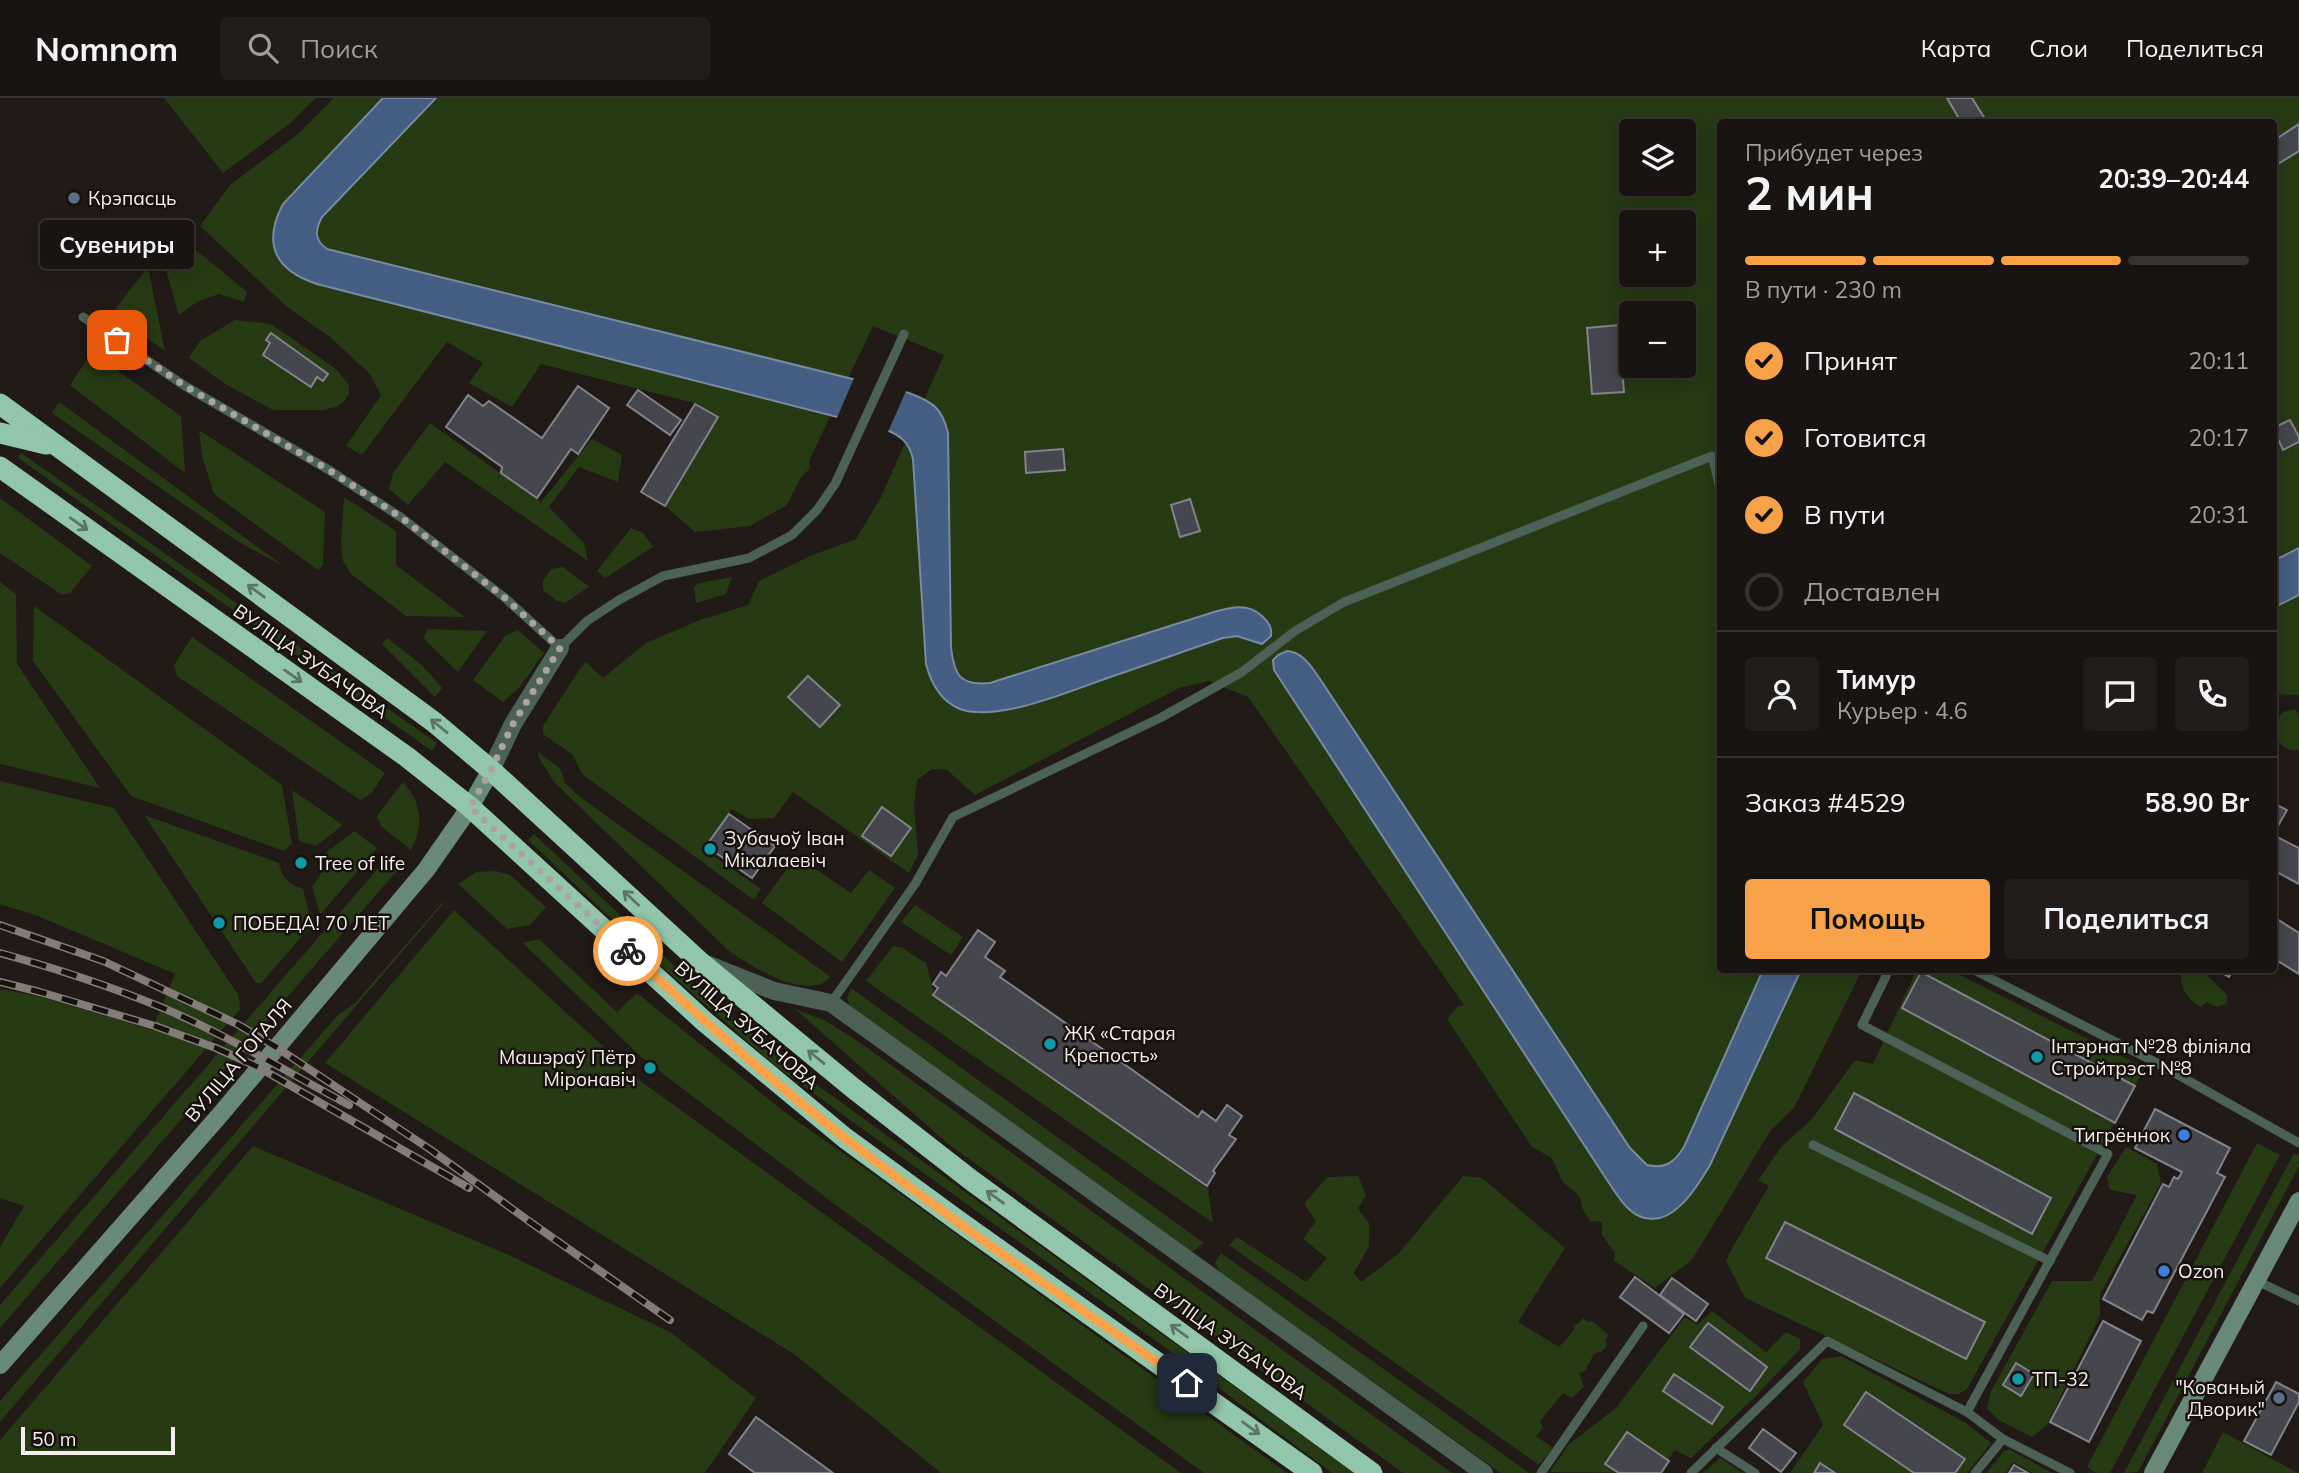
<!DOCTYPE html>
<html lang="ru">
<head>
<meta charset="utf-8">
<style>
	:root { --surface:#191411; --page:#221d1a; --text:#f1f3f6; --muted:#9f9e9f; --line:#373331; --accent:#f7a149 }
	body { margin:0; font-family:Mulish,sans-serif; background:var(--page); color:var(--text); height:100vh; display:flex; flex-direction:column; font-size:26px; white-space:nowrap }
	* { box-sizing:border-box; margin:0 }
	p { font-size:23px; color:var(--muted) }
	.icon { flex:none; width:38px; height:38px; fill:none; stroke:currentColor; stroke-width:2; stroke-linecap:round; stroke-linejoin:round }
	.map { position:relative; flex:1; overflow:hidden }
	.drawer { position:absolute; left:1717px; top:21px; width:560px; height:854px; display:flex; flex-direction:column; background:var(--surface); border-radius:7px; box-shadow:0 4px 18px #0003,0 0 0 2px var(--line) }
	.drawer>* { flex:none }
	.buttons { position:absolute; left:1619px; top:21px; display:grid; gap:14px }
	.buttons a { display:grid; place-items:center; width:77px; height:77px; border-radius:7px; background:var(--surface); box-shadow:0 4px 18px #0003,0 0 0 2px var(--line); font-size:35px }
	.scale { position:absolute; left:21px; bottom:18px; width:154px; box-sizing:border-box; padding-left:7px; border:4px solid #f4efec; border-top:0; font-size:19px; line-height:24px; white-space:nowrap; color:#f4efec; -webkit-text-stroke:5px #18110e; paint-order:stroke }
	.pin { position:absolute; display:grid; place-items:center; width:60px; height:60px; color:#fff; margin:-30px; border-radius:14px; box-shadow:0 4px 10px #0006 }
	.courier { position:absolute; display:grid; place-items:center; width:70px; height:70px; margin:-35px; border:5px solid #f7a149; border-radius:50%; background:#fff; color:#222; box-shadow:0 2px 9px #0007 }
	.bubble { position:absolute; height:49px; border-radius:7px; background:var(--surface); box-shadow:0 4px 18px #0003,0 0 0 2px var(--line); font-size:23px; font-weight:700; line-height:49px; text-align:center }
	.summary em { font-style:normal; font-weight:700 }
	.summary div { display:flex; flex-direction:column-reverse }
	.summary { display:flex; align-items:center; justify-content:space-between; height:119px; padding:0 28px }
	h1 { font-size:46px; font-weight:700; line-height:52px }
	.bar { display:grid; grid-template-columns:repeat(4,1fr); gap:10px 7px; align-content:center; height:84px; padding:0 28px }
	.bar i { height:9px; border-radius:5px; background:var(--line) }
	.bar .active { background:var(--accent) }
	.bar p { grid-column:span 4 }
	.line { display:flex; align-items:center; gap:18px; padding:0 28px; border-top:2px solid var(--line) }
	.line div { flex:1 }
	.round { display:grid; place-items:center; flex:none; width:74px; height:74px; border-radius:7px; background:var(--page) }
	ol { padding:0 28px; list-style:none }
	li { display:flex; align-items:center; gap:21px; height:77px }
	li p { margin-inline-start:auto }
	li .icon { padding:7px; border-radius:50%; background:var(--accent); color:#111; stroke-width:4 }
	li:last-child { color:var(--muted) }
	li i { width:38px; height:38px; border:4px solid var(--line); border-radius:50% }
	.action { display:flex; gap:14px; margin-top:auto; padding:14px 28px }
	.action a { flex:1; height:80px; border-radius:7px; background:var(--accent); color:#111; font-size:28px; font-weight:700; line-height:80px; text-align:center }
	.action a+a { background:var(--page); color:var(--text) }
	header { display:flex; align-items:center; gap:42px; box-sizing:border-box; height:98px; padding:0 35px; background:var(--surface); border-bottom:2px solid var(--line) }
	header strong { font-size:33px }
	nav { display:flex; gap:38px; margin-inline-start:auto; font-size:24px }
	.search { width:490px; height:63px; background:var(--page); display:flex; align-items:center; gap:18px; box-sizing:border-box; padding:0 24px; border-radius:7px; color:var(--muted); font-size:26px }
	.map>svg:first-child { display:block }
</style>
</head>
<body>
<header>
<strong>Nomnom</strong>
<div class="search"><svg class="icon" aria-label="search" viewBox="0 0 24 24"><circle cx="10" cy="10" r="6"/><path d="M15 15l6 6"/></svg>Поиск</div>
<nav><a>Карта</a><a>Слои</a><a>Поделиться</a></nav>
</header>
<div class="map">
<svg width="2299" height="1375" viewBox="0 0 2299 1375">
	<rect width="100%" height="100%" fill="#211a17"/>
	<g fill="#263a14" fill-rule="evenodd">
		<path d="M164 0H316L289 26 223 75Z"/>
		<path d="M334 0H2299V597L2273 596V24H1720V872H1862L1794 1010 1771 1032 1692 1162 1655 1190 1614 1163 1615 1155 1602 1137V1124L1590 1123 1582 1110 1580 1099 1562 1083 1552 1060 1532 1049 1447 921 1458 908 1464 907 1248 599 1209 583 1179 590 975 697 947 672 932 671 917 682 914 708 918 757 909 775 793 694 774 720 749 721 732 711 703 751 761 791 754 802 582 676 573 657 543 636V628L579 572 586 564 603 580 646 545 700 522 748 507 759 483 810 458 856 441 881 399 944 257 873 228 809 363 810 370 800 381 787 407 750 428 695 434 665 408 717 319 694 305 541 266 512 309 469 285 483 265 447 244 362 357 346 348 381 297 369 275 330 239 286 208 200 128 230 87 297 37ZM1631 33H1684V86H1631ZM1631 124H1684V177H1631ZM1631 215H1684V268H1631Z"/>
		<path d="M179 138 247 194 244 204 219 196 197 204 179 217 162 158Z"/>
		<path d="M148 169 165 253 112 215Z"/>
		<path d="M235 222 271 226 336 271 349 287V296L344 304 336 309 323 312H273L225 286 189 260 200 243Z"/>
		<path d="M92 254 181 318 185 375 70 287Z"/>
		<path d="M59 304 285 469 237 443 52 315Z"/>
		<path d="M430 325 541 404 592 341 622 357 618 384 579 369 549 409 584 445 588 463 445 364 408 407 389 391 393 375Z"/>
		<path d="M199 332 325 414 323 467 318 472 214 396 202 358Z"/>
		<path d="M21 355 437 645 432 653 18 360Z"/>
		<path d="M344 399 396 433V467L465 519 406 518 351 476 343 463 341 445Z"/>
		<path d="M0 400 92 468 70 495 62 497 0 455Z"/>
		<path d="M631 430 643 435 653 449 605 480 597 473Z"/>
		<path d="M563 469 589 489 565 505 557 503 543 492V483L551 471Z"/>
		<path d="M732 479 726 496 696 505 694 489 699 485Z"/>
		<path d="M0 484 16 496 17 566 100 690 0 666Z"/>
		<path d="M34 508 282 687 292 746 284 753 131 698 33 563Z"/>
		<path d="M428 531 487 533 458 574 423 540Z"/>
		<path d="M518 532 544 555 519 590 503 604 473 582 505 538Z"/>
		<path d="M192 539 385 675 371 696 360 702 177 578 174 567Z"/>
		<path d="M387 540 422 567 442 590 435 599 382 546Z"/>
		<path d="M2295 611 2299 618V652C2279 655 2273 636 2273 620L2278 621 2283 614Z"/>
		<path d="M538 654 560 670 565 685 580 699 831 879C827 882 822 887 817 887 787 892 754 869 730 854L554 684 539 660Z"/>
		<path d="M0 683 114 710 239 898 240 911 0 1190V1149L24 1108 0 1100V891L42 899 152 932 175 876 38 818 0 806Z"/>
		<path d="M403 684C422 705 424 727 411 752L381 728 377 718Z"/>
		<path d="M292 692 343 727 316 748 299 743Z"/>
		<path d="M144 717 279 765C282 780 288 786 303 791L312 827 261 885H256Z"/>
		<path d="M354 733 377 750 320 817 312 788C321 778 324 772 322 758Z"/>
		<path d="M534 736 686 879 784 963 1354 1375H1332L1163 1248 777 969 668 874 528 742Z"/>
		<path d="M796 758 851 795 869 772 895 790 842 864 762 805Z"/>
		<path d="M388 759 402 767 0 1230V1207Z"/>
		<path d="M496 773 510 777 546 809 530 827 507 831 458 786 476 774Z"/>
		<path d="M443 804 444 805 0 1324V1303L338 917 355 905Z"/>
		<path d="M915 807 963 839 951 857 901 824Z"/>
		<path d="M454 812 642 984 1181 1375H941L794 1256 325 965Z"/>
		<path d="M539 841 617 914 637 895 787 1016 870 1074 1287 1375H1204L841 1111 641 959 523 845Z"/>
		<path d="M893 848 901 849 926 865 935 897 1208 1091 1213 1125 866 883Z"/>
		<path d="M1921 872H1950L2145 970 1967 1291 1959 1296H1949L1745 1200 1726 1163 1732 1150 1769 1088 1758 1082 1781 1049 1812 1021 1855 962 1873 966 1916 873Z"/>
		<path d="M2163 872 2203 873 2227 897V905L2217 909 2207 904 2201 909C2187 901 2180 891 2181 874L2170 876Z"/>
		<path d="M851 890 1204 1145 1192 1154 851 912 847 899Z"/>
		<path d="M795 911 826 923 862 946 1452 1375H1403L947 1045Z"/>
		<path d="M2257 1045 2280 1057 2110 1375H2096L2087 1369Z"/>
		<path d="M253 1048 511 1158 670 1234 756 1300 705 1375H0V1342Z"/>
		<path d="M2126 1049 2157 1066 2161 1085 2100 1196V1218L2047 1327 2032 1339 1999 1322 1987 1310 1991 1293 2052 1183H2092L2137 1097 2110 1092 2107 1079Z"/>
		<path d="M2294 1055 2299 1058V1068L2138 1374 2124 1375Z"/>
		<path d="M1358 1078 1366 1097 1358 1111 1369 1125V1148L1354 1175 1361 1184 1398 1156 1463 1078 1482 1080 1565 1150 1518 1224 1559 1249 1574 1232 1573 1227 1578 1226 1583 1220 1589 1224 1592 1223 1609 1237 1605 1242 1607 1248 1601 1254 1594 1256 1585 1273 1579 1275 1584 1289 1572 1300 1563 1295 1540 1323 1543 1330 1536 1338 1553 1350 1539 1367 1229 1147 1237 1139 1306 1184 1327 1160 1303 1141 1316 1123 1304 1106 1327 1079Z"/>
		<path d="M1221 1155 1529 1375H1501L1220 1175 1215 1165Z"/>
		<path d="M1712 1213 1766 1254 1786 1234 1800 1241V1251L1755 1299 1691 1360 1675 1352 1658 1375 1550 1374 1569 1346 1616 1310 1685 1219 1697 1227Z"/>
		<path d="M1841 1258 1966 1325 1991 1345 1967 1375H1790L1823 1327 1803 1284 1822 1261Z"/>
		<path d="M2223 1334 2298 1375H2202Z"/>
		<path d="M2009 1351 2052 1375H2033L2013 1364 2006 1375H1986L2004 1353Z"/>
		<path d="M1720 1360 1743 1375H1703Z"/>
	</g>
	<g fill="#455e83" stroke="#7a8aa2" stroke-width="2">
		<path d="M383 0H436L322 119C315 132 314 142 327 151L909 295C933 304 942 310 948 335L951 549C954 577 960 588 990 585L1214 514C1231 509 1248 505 1262 518 1269 525 1272 529 1271 538L1262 546 1237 538 1223 540C1187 552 1152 565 1116 577 1077 590 1000 625 960 611 940 603 931 585 926 566L913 361C909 344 900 337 884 331L317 186C275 172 262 146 283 106Z"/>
		<path d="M2299 450V497L2273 510V463Z"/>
		<path d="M1287 553C1302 554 1310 567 1318 578L1630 1050 1647 1067C1665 1071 1674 1065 1684 1049L1763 872H1801L1710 1067C1697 1089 1671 1133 1639 1118 1626 1112 1617 1097 1609 1085L1274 572 1273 562 1278 557Z"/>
	</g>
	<path fill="#211a17" d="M855 278 907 291 887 336 836 322Z"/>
	<g fill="#46464e" stroke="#83838b" stroke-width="2">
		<path d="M1947 0H1972L1987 24H1961Z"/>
		<path d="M2299 26V53L2273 69V43Z"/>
		<path d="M1619 227 1624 294 1592 296 1587 230Z"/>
		<path d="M271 235 328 276 323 283 317 279 311 289 263 257 270 245 266 242Z"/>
		<path d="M578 288 609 310 578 356 571 351 537 400 501 375 502 369 446 329 468 297 483 308 489 303 542 340Z"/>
		<path d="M638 292 681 322 670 337 627 307Z"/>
		<path d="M695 306 718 319 665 408 641 394Z"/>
		<path d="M2290 322 2299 339V344L2283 352 2273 330Z"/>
		<path d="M1063 351 1065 372 1026 375 1025 354Z"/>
		<path d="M1190 401 1200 433 1180 439 1171 407Z"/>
		<path d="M808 578 840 607 820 629 788 599Z"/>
		<path d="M2273 705 2287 712 2273 737Z"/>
		<path d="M882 709 911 730 891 758 862 738Z"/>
		<path d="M729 716 775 748 752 780 706 748Z"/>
		<path d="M2273 737 2299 750V786L2273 772Z"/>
		<path d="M2277 821 2299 835V876L2273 860V827Z"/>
		<path d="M978 832 995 844 985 859 1005 873 1000 879 1131 971 1198 1019 1202 1013 1216 1023 1227 1007 1242 1018 1229 1037 1236 1041 1213 1073 1215 1075 1207 1088 933 897 938 890 933 886 941 874 946 878Z"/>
		<path d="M2216 872H2233L2229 879Z"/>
		<path d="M1921 874 2135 988 2115 1025 1902 910Z"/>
		<path d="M1854 995 2051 1100 2032 1136 1835 1031Z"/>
		<path d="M2155 1011 2230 1050 2217 1075 2225 1079 2153 1215 2147 1213 2142 1222 2103 1201 2163 1086 2169 1089 2174 1079 2178 1081 2182 1074 2135 1050Z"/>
		<path d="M1785 1124 1985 1224 1966 1261 1766 1160Z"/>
		<path d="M1635 1179 1684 1216 1669 1235 1620 1199Z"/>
		<path d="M1672 1180 1708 1206 1696 1223 1660 1197Z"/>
		<path d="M2103 1223 2141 1243 2089 1344 2050 1324Z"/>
		<path d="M1708 1225 1767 1269 1750 1293 1690 1249Z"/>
		<path d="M2016 1265 2034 1276 2021 1298 2003 1287Z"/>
		<path d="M1674 1276 1723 1309 1712 1326 1663 1293Z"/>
		<path d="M2276 1284 2299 1296V1304L2271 1357 2244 1343Z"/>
		<path d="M1866 1294 1965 1361 1955 1375H1914L1844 1327Z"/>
		<path d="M756 1319 833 1375H755L729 1356Z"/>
		<path d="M1763 1331 1796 1355 1781 1374 1749 1350Z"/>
		<path d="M1627 1334 1669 1363 1661 1375H1619L1605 1366Z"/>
		<path d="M1820 1365 1835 1375H1814Z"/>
		<path d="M2014 1367 2028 1375H2009Z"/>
	</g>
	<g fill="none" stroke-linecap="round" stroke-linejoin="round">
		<g stroke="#4d6257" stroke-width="9">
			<path d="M83 219 185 288 329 372 402 420 504 499 560 550 587 523 619 502 663 478 749 460 792 437 817 412 835 386 904 236"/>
			<path d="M1889 872 1862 927 2108 1056 1967 1314"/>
			<path d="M1974 872 2157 965 2299 1045"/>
			<path d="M831 905 915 786 953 719 1160 620 1242 574 1295 533 1344 504 1712 358 1720 390"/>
			<path d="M1813 1047 2050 1163"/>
			<path d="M2257 1183 2299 1203"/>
			<path d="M1716 1350 1755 1375"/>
			<path d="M1541 1375 1643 1228"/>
			<path d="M1691 1375 1827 1243 1967 1314 2003 1341 2070 1375"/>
			<path d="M1975 1375 2003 1341"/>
		</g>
		<g stroke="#4d6257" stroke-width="18">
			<path d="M491 672 513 626 560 550"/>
			<path d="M709 867 774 893 831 905 1484 1375"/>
		</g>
		<g stroke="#698a79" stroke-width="18">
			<path d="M0 1267 219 1018 426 772 470 709 491 672"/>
			<path d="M2153 1375 2299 1103"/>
		</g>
		<g stroke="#91c6ab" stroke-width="21">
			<path d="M0 306 434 624 491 672 699 863 853 990 971 1082 1372 1375"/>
			<path d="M0 335 46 346"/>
			<path d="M0 369 407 659 470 709 705 924 845 1040 957 1122 1312 1375"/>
		</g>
		<defs>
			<g id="rail">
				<path d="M0 827 103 863 237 926 276 949 431 1052 533 1126 670 1222"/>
				<path d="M0 855C55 870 110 888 163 910 227 937 287 974 349 1007"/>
				<path d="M0 884 40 894 155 928 216 950 258 969 469 1090"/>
			</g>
		</defs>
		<use href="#rail" stroke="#837d7a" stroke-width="8"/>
		<use href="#rail" stroke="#18110e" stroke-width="5" stroke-dasharray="16" stroke-linecap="butt"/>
	</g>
	<defs><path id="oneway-shaft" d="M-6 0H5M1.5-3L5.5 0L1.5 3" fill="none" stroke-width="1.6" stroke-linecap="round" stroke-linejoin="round" transform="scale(1.75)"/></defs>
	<g stroke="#5b7564">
		<use href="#oneway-shaft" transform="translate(79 426) rotate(35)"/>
		<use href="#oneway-shaft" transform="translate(256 493) rotate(-144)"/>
		<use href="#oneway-shaft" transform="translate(293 578) rotate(35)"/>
		<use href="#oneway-shaft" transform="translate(439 628) rotate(-141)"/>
		<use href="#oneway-shaft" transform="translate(631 800) rotate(-137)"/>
		<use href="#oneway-shaft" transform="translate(816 959) rotate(-141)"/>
		<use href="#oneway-shaft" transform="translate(995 1099) rotate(-144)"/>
		<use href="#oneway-shaft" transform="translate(1179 1233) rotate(-144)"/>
		<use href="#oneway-shaft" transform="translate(1251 1330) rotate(36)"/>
	</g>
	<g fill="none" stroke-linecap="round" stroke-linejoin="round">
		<path stroke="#aaa4a1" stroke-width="7" stroke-dasharray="0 12.6" d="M117 242 185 288 329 372 402 420 504 499 560 550 513 626 491 672 470 709 628 853"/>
		<path stroke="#f7a149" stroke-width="9" d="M628 853C698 918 770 982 845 1040 956 1126 1072 1205 1187 1285"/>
	</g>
	<g fill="#5c6f8a" stroke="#18110e" stroke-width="2.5">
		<circle cx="74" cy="100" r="7"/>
		<circle cx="2279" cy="1300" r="7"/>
	</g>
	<g fill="#0f9aa8" stroke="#18110e" stroke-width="2.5">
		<circle cx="710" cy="751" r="7"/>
		<circle cx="301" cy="765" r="7"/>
		<circle cx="219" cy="825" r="7"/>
		<circle cx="1050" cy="946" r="7"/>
		<circle cx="2037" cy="959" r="7"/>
		<circle cx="650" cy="970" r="7"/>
		<circle cx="2018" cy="1281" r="7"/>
	</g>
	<g fill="#3f7fe0" stroke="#18110e" stroke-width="2.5">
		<circle cx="2184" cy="1037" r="7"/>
		<circle cx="2164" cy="1173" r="7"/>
	</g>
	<g text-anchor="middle" stroke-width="5" stroke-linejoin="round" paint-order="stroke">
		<g font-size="19" fill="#f4efec" stroke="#18110e" text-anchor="start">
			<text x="88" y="107">Крэпасць</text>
			<text x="724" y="747">Зубачоў Іван<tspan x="724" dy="22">Мікалаевіч</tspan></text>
			<text x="315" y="772">Tree of life</text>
			<text x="233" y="832">ПОБЕДА! 70 ЛЕТ</text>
			<text x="1064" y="942">ЖК «Старая<tspan x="1064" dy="22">Крепость»</tspan></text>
			<text x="2051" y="955">Інтэрнат №28 фiлiяла<tspan x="2051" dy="22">Стройтрэст №8</tspan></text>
			<text x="636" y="966" text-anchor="end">Машэраў Пётр<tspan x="636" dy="22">Міронавіч</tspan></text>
			<text x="2170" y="1044" text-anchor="end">Тигрённок</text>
			<text x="2178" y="1180">Ozon</text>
			<text x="2032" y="1288">ТП-32</text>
			<text x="2265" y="1296" text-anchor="end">"Кованый<tspan x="2265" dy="22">Дворик"</tspan></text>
		</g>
		<g font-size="19" fill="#f4efec" stroke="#18110e">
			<text transform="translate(311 563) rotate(35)" y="7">ВУЛІЦА ЗУБАЧОВА</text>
			<text transform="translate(747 927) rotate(41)" y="7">ВУЛІЦА ЗУБАЧОВА</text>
			<text transform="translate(238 962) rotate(-50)" y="7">ВУЛІЦА ГОГАЛЯ</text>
			<text transform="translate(1231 1243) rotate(36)" y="7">ВУЛІЦА ЗУБАЧОВА</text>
		</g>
	</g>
</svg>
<div class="buttons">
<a><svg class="icon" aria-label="layers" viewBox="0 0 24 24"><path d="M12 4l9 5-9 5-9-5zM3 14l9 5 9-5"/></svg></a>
<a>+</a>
<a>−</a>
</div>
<div class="scale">50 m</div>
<div class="pin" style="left:117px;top:242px;background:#ea580c"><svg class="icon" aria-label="bag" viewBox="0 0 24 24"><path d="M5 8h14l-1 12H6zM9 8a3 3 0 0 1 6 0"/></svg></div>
<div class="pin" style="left:1187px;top:1285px;background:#1f2937"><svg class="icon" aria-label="home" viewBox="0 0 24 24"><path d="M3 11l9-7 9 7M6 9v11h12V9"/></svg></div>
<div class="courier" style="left:628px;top:853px"><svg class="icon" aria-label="bike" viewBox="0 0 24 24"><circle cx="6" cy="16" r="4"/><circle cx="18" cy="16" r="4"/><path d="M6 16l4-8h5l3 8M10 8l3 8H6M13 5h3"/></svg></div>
<div class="bubble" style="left:40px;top:122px;width:154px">Сувениры</div>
<section class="drawer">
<div class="summary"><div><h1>2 мин</h1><p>Прибудет через</p></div><em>20:39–20:44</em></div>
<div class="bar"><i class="active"></i><i class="active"></i><i class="active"></i><i></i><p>В пути · 230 m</p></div>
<ol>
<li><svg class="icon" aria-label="check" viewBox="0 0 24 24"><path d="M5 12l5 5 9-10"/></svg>Принят<p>20:11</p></li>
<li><svg class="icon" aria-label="check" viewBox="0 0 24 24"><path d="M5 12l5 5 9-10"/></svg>Готовится<p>20:17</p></li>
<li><svg class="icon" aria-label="check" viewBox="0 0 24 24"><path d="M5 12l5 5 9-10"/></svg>В пути<p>20:31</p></li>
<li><i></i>Доставлен</li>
</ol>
<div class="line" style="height:126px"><a class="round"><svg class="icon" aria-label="person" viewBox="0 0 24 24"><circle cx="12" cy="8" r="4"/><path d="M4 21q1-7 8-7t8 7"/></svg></a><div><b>Тимур</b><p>Курьер · 4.6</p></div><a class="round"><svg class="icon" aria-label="chat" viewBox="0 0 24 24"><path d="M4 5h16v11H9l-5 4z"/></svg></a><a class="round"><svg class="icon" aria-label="phone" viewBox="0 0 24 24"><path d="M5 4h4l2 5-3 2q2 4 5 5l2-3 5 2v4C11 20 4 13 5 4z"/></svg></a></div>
<div class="line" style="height:91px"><div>Заказ #4529</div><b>58.90 Br</b></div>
<div class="action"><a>Помощь</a><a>Поделиться</a></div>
</section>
</div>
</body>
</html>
